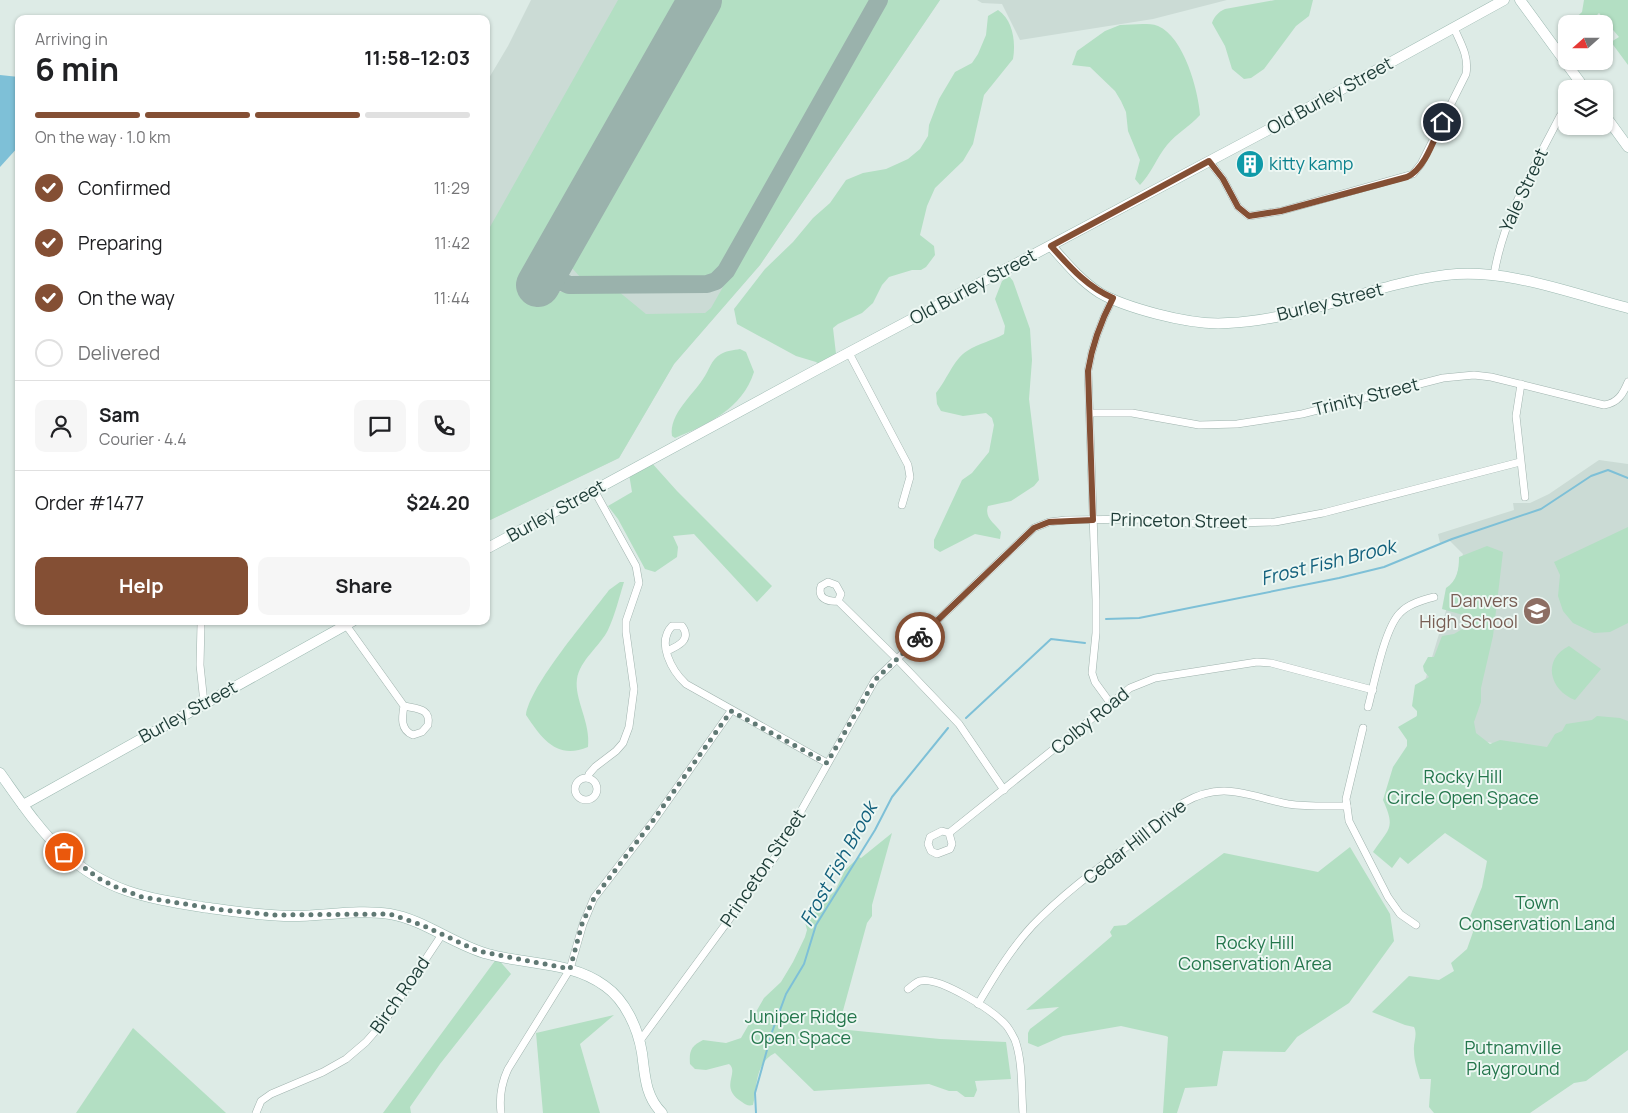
<!DOCTYPE html>
<html lang="en">
<head>
<meta charset="utf-8">
<style>
	:root { --surface:#fff; --page:#f6f6f6; --text:#202124; --muted:#757577; --line:#e0e0e0; --accent:#844f34 }
	body { margin:0; font-family:Manrope,sans-serif; background:var(--page); color:var(--text); height:100vh; display:flex; flex-direction:column; font-size:19px; white-space:nowrap }
	* { box-sizing:border-box; margin:0 }
	p { font-size:16px; color:var(--muted) }
	.icon { flex:none; width:28px; height:28px; fill:none; stroke:currentColor; stroke-width:2; stroke-linecap:round; stroke-linejoin:round }
	.map { position:relative; flex:1; overflow:hidden }
	.sheet { position:absolute; left:15px; top:15px; width:475px; height:610px; display:flex; flex-direction:column; background:var(--surface); border-radius:10px; box-shadow:0 1px 4px #0004 }
	.sheet>* { flex:none }
	.needle { width:32px; rotate:249deg }
	.buttons { position:absolute; left:1558px; top:15px; display:grid; gap:10px }
	.buttons a { display:grid; place-items:center; width:55px; height:55px; border-radius:10px; background:var(--surface); box-shadow:0 1px 4px #0004; font-size:25px }
	.pin { position:absolute; display:grid; place-items:center; width:42px; height:42px; color:#fff; margin:-21px; border:2px solid #fff; border-radius:50%; box-shadow:0 1px 5px #0007 }
	.courier { position:absolute; display:grid; place-items:center; width:50px; height:50px; margin:-25px; border:4px solid #844f34; border-radius:50%; background:#fff; color:#222; box-shadow:0 1px 6px #0007 }
	.overview em { font-style:normal; font-weight:700 }
	.overview div { display:flex; flex-direction:column-reverse }
	.overview { display:flex; align-items:center; justify-content:space-between; height:85px; padding:0 20px }
	h1 { font-size:32px; font-weight:700; line-height:38px }
	.bar { display:grid; grid-template-columns:repeat(4,1fr); gap:8px 5px; align-content:center; height:60px; padding:0 20px }
	.bar i { height:6px; border-radius:4px; background:var(--line) }
	.bar .active { background:var(--accent) }
	.bar p { grid-column:span 4 }
	.line { display:flex; align-items:center; gap:12px; padding:0 20px; border-top:1px solid var(--line) }
	.line div { flex:1 }
	.round { display:grid; place-items:center; flex:none; width:52px; height:52px; border-radius:10px; background:var(--page) }
	ol { padding:0 20px; list-style:none }
	li { display:flex; align-items:center; gap:15px; height:55px }
	li p { margin-inline-start:auto }
	li .icon { padding:5px; border-radius:50%; background:var(--accent); color:#fff; stroke-width:4 }
	li:last-child { color:var(--muted) }
	li i { width:28px; height:28px; border:2px solid var(--line); border-radius:50% }
	.button { display:flex; gap:10px; margin-top:auto; padding:10px 20px }
	.button a { flex:1; height:58px; border-radius:10px; background:var(--accent); color:#fff; font-size:20px; font-weight:700; line-height:58px; text-align:center }
	.button a+a { background:var(--page); color:var(--text) }
	.map>svg:first-child { display:block }
</style>
</head>
<body>
<div class="map">
<svg width="1628" height="1113" viewBox="0 0 1628 1113">
	<rect width="100%" height="100%" fill="#ddebe6"/>
	<g fill="#cbdbd5">
		<path d="M531 0H940L760 265 674 364 619 458 486 522V83L508 46Z"/>
		<path d="M977 0H1227L1153 19 1020 40 1002 4 982 3Z"/>
		<path d="M1599 460 1628 464V767L1414 729 1421 694 1463 554 1449 540 1440 543 1438 534 1514 510 1513 503H1530L1549 494Z"/>
	</g>
	<g fill="#b3dfc3">
		<path d="M618 0H683L525 278 552 292 618 291 646 314 705 313 711 308 886 0H940L760 265 674 364 619 458 486 522V234Z"/>
		<path d="M717 0H873L717 273 709 277 581 278 572 268 571 257Z"/>
		<path d="M1275 0H1313L1309 16 1296 26 1264 69 1251 78 1244 79 1232 69 1225 46 1212 23C1214 17 1218 12 1225 9Z"/>
		<path d="M1584 0H1628V65L1611 42 1619 37 1599 13 1588 24H1569L1582 12Z"/>
		<path d="M998 10C1013 20 1016 42 1013 59L984 95 973 144 963 161 935 188 927 206 920 235 934 246 935 255 926 267 921 270H912L889 277 882 285 873 303 862 313 838 324 833 328 836 354 831 368 823 367 816 362 796 356 737 324 734 309 765 269 793 242 813 218 830 203 846 180 863 173 886 169 908 159 920 149 928 136 929 125 939 99 955 72 972 63 978 54 986 35 988 16Z"/>
		<path d="M1143 24C1148 24 1153 24 1158 26 1184 37 1198 90 1200 115 1190 126 1177 133 1167 145 1157 157 1151 174 1140 185L1135 179 1140 160 1128 131 1126 112 1121 101 1115 91 1090 67 1072 65 1077 51 1105 31 1120 25Z"/>
		<path d="M1009 276 1013 281 1030 329 1032 360 1029 399 1039 480 1034 486 1011 501 988 506C984 518 995 523 1001 532L1000 539 975 534 940 552 934 548V540L962 480 972 473 989 452 994 425 992 418 986 413 963 416 941 411 937 404 936 393C947 380 953 360 967 351 979 343 992 341 1004 334L1005 326 995 299 1002 281Z"/>
		<path d="M740 349 746 352 754 372C742 409 708 424 675 438L672 436C669 414 692 396 703 379 709 371 711 359 721 354 726 351 734 350 740 349Z"/>
		<path d="M651 462 677 491 772 586 757 602 694 534 673 536 678 547 677 557 655 572 645 569 618 519 608 506 632 492 629 474Z"/>
		<path d="M1628 527V623L1610 632 1594 633 1573 623 1563 611 1558 596 1560 575 1554 562Z"/>
		<path d="M1487 546 1503 552 1493 636 1481 688V702L1474 722 1476 733 1490 744 1500 740 1547 747 1555 734 1562 731 1566 724 1592 720 1597 716 1620 718 1628 721V1050L1586 1081 1574 1083 1530 1113H1434L1429 1107 1431 1079H1420C1417 1069 1414 1060 1414 1051 1413 1042 1418 1035 1414 1027L1405 1025 1372 1012 1409 976 1439 980 1454 971 1451 963 1467 949 1473 932 1469 919 1482 887 1487 861 1445 833 1408 864 1400 857 1392 868 1373 852C1389 828 1396 829 1383 800L1393 767 1407 746V740L1398 727 1417 716V711L1412 706 1415 685 1429 677 1424 671 1423 666 1428 657H1434L1442 636 1454 634 1464 628 1463 615 1442 609 1446 588C1457 581 1459 570 1459 557Z"/>
		<path d="M620 582H624C619 598 615 615 608 630 600 646 580 660 577 679 574 699 591 723 588 747 557 760 542 739 526 715 530 685 589 617 609 590Z"/>
		<path d="M1569 646 1601 669 1575 700C1549 690 1542 659 1569 646Z"/>
		<path d="M892 833 872 905V916L867 923 838 1029 940 1039 1006 1042 1011 1079 975 1081 977 1090 974 1097H965L957 1091H949L929 1084 814 1091 775 1053C754 1064 758 1085 753 1105 748 1106 746 1105 742 1102 718 1087 740 1073 729 1064L706 1070 695 1069 690 1064C689 1051 691 1046 703 1040L726 1043 741 1038 764 998 781 982 793 962 805 937 807 930 805 922 809 915 835 891 845 870 859 857 861 858Z"/>
		<path d="M1350 847 1390 914 1394 941 1349 1003 1297 1037 1285 1052 1223 1051 1217 1086 1185 1088 1177 1113H1163L1168 1037 1166 1036 1121 1026 1063 1036 1038 1047 1028 1043V1033L1030 1029 1059 1007 1026 1010 1112 936 1110 932 1114 926 1126 925 1224 853 1318 872Z"/>
		<path d="M497 958 511 974 440 1064 410 1107 411 1113H383Z"/>
		<path d="M614 1015 580 1044 600 1113H543L536 1033Z"/>
		<path d="M133 1028 226 1113H76Z"/>
	</g>
	<path fill="#7ec0d7" d="M0 75 19 77V146L0 167Z"/>
	<g fill="none" stroke-linecap="round" stroke-linejoin="round">
		<g stroke="#7ec0d7" stroke-width="2">
			<path d="M1106 619 1139 618 1339 578 1384 567 1452 539 1541 509 1591 476 1608 470 1628 478"/>
			<path d="M966 718 1051 639 1085 643"/>
			<path d="M756 1113 755 1093 772 1032 786 994 804 964 816 925 875 830 892 797 948 728"/>
		</g>
		<path stroke="#9ab2ac" stroke-width="18" d="M552 261 556 279 569 285 707 284 716 281 726 271 879 0"/>
		<path stroke="#9ab2ac" stroke-width="44" d="M538 285 700 0"/>
		<defs>
			<g id="street">
				<path d="M1209 161 1223 179 1238 207 1249 216 1281 211 1413 174 1421 164 1466 74C1469 56 1461 44 1454 28"/>
				<path d="M1494 275C1503 218 1534 167 1560 116L1566 109"/>
				<path d="M849 353 908 465 910 477 902 505"/>
				<path d="M1521 384 1516 416 1525 497"/>
				<path d="M1090 413H1132L1199 425 1237 424 1302 414 1443 378 1474 375 1491 377 1604 405C1618 403 1623 394 1628 382"/>
				<path d="M838 601 841 594 836 585 828 582 821 586C817 598 827 602 838 601L897 659 959 724 1004 790"/>
				<path d="M201 624 200 665 204 703"/>
				<path d="M346 625 404 706C417 709 431 708 428 725L422 732 413 735C400 730 402 717 404 706"/>
				<path d="M667 651C678 646 692 640 682 626H672C656 643 672 671 686 684L827 763"/>
				<path d="M1111 704 1095 682 1092 673 1096 633V600L1088 371C1092 345 1101 321 1113 298"/>
				<path d="M1368 707C1374 685 1384 629 1400 613 1408 604 1422 600 1434 597"/>
				<path d="M1363 728 1346 799 1349 821 1388 897 1400 914 1416 925"/>
				<path d="M588 778 589 774 595 767 616 751 623 743 629 727 634 689 626 632V621L639 583 636 566 594 490"/>
				<circle cx="586" cy="789" r="11"/>
				<path d="M949 833 952 844 950 849 937 854 931 851 928 844 930 837 942 831 949 833 1130 688 1155 678 1257 662 1271 663 1373 690"/>
				<path d="M908 989C911 987 916 982 920 981 939 976 992 1010 1005 1024 1009 1028 1012 1034 1015 1040 1023 1062 1021 1090 1023 1113"/>
				<path d="M978 1004C994 977 1010 950 1032 926 1077 879 1134 844 1183 803 1223 780 1247 796 1288 804 1308 807 1327 806 1347 806"/>
				<path d="M639 1042 775 857 875 680 1034 528 1049 522 1066 520 1144 519 1202 524 1275 522 1323 513 1520 462"/>
				<path d="M256 1113 261 1101 271 1094 323 1072 346 1059 366 1042 386 1019 441 936"/>
				<path d="M501 1113C499 1097 501 1084 508 1069L570 969 583 924 594 898 652 823 731 711"/>
			</g>
			<g id="secondary">
				<path d="M1520 0 1585 89"/>
				<path d="M1604 114 1628 147"/>
				<path d="M1051 246C1066 263 1081 281 1100 293 1117 303 1138 309 1157 314 1180 320 1204 325 1228 323 1303 320 1372 284 1446 275 1508 268 1569 293 1628 308"/>
				<path d="M486 549 816 370 1266 131 1504 0"/>
				<path d="M0 773C20 801 39 830 64 853 107 892 147 898 202 907 232 911 262 916 292 916 323 916 359 909 390 914 425 920 454 945 488 954 527 965 571 961 605 986 625 1000 638 1028 642 1053 645 1075 645 1096 662 1113"/>
				<path d="M23 805 353 621"/>
			</g>
		</defs>
		<use href="#street" stroke="#a0b3ae" stroke-width="8"/>
		<use href="#secondary" stroke="#9bb8b0" stroke-width="11"/>
		<use href="#street" stroke="#fff" stroke-width="7"/>
		<use href="#secondary" stroke="#fff" stroke-width="10"/>
	</g>
	<g fill="none" stroke-linecap="round" stroke-linejoin="round">
		<path stroke="#607974" stroke-width="5" stroke-dasharray="0 9" d="M64 852 98 878 116 887 142 897 222 910 275 915 390 914 422 925 478 951 570 969 582 924 594 898 652 822 731 711 827 763 875 680 920 637"/>
		<path stroke="#844f34" stroke-width="6" d="M920 637 1034 528 1049 522 1093 520 1088 371C1092 345 1101 321 1113 298 1087 287 1070 267 1051 246L1209 161 1223 179 1238 207 1249 216 1281 211 1407 177C1425 169 1434 139 1442 122"/>
	</g>
	<defs>
		<symbol id="building-disc" viewBox="-11 -11 22 22"><circle r="9.5" fill="#0f9aa8" stroke="#edf7f3"/><path d="M-4-6H4V6H1V3H-1V6H-4ZM-2.5-4.3h1.7v1.8h-1.7ZM.8-4.3h1.7v1.8H.8ZM-2.5-1h1.7V.8h-1.7ZM.8-1h1.7V.8H.8Z" fill="#fff"/></symbol>
		<symbol id="school-disc" viewBox="-11 -11 22 22"><circle r="9.5" fill="#8d6e63" stroke="#edf7f3"/><path d="M0-5L7-2L0 1L-7-2ZM-4 1L0 2.5L4 1V4Q0 6-4 4Z" fill="#fff"/></symbol>
	</defs>
	<g fill-rule="evenodd">
		<use href="#building-disc" x="1234" y="148" width="32" height="32"/>
		<use href="#school-disc" x="1521" y="595" width="32" height="32"/>
	</g>
	<g text-anchor="middle" stroke-width="4" stroke-linejoin="round" paint-order="stroke">
		<g font-size="18" fill="#1d3b36" stroke="#edf7f3">
			<text transform="translate(1330 96) rotate(-29)" y="6">Old Burley Street</text>
			<text transform="translate(1524 190) rotate(-65)" y="6">Yale Street</text>
			<text transform="translate(973 287) rotate(-28)" y="6">Old Burley Street</text>
			<text transform="translate(1330 302) rotate(-14)" y="6">Burley Street</text>
			<text transform="translate(1366 397) rotate(-14)" y="6">Trinity Street</text>
			<text transform="translate(556 511) rotate(-29)" y="6">Burley Street</text>
			<text transform="translate(1179 521) rotate(1)" y="6">Princeton Street</text>
			<text transform="translate(188 712) rotate(-29)" y="6">Burley Street</text>
			<text transform="translate(1090 721) rotate(-39)" y="6">Colby Road</text>
			<text transform="translate(1135 842) rotate(-38)" y="6">Cedar Hill Drive</text>
			<text transform="translate(763 868) rotate(-56)" y="6">Princeton Street</text>
			<text transform="translate(400 995) rotate(-55)" y="6">Birch Road</text>
		</g>
		<g font-size="18" fill="#0d838f" stroke="#edf7f3" text-anchor="start">
			<text x="1269" y="170">kitty kamp</text>
		</g>
		<g font-size="18" fill="#785e54" stroke="#edf7f3" text-anchor="end">
			<text x="1518" y="607">Danvers<tspan x="1518" dy="21">High School</tspan></text>
		</g>
		<g font-size="18" fill="#24764c" stroke="#edf7f3">
			<text x="1463" y="783">Rocky Hill<tspan x="1463" dy="21">Circle Open Space</tspan></text>
			<text x="1537" y="909">Town<tspan x="1537" dy="21">Conservation Land</tspan></text>
			<text x="1255" y="949">Rocky Hill<tspan x="1255" dy="21">Conservation Area</tspan></text>
			<text x="801" y="1023">Juniper Ridge<tspan x="801" dy="21">Open Space</tspan></text>
			<text x="1513" y="1054">Putnamville<tspan x="1513" dy="21">Playground</tspan></text>
		</g>
		<g font-size="19" font-style="italic" fill="#12607c" stroke="#edf7f3">
			<text transform="translate(1328 562) rotate(-14)" y="7">Frost Fish Brook</text>
			<text transform="translate(838 864) rotate(-61)" y="7">Frost Fish Brook</text>
		</g>
	</g>
</svg>
<div class="buttons">
<a><svg class="needle" viewBox="-14 -14 28 28"><path d="M0-13l5 13h-10z" fill="#e53935"/><path d="M0 13l5-13h-10z" fill="#757577"/></svg></a>
<a><svg class="icon" aria-label="layers" viewBox="0 0 24 24"><path d="M12 4l9 5-9 5-9-5zM3 14l9 5 9-5"/></svg></a>
</div>
<div class="pin" style="left:64px;top:852px;background:#ea580c"><svg class="icon" aria-label="bag" viewBox="0 0 24 24"><path d="M5 8h14l-1 12H6zM9 8a3 3 0 0 1 6 0"/></svg></div>
<div class="pin" style="left:1442px;top:122px;background:#1f2937"><svg class="icon" aria-label="home" viewBox="0 0 24 24"><path d="M3 11l9-7 9 7M6 9v11h12V9"/></svg></div>
<div class="courier" style="left:920px;top:637px"><svg class="icon" aria-label="bike" viewBox="0 0 24 24"><circle cx="6" cy="16" r="4"/><circle cx="18" cy="16" r="4"/><path d="M6 16l4-8h5l3 8M10 8l3 8H6M13 5h3"/></svg></div>
<section class="sheet">
<div class="overview"><div><h1>6 min</h1><p>Arriving in</p></div><em>11:58–12:03</em></div>
<div class="bar"><i class="active"></i><i class="active"></i><i class="active"></i><i></i><p>On the way · 1.0 km</p></div>
<ol>
<li><svg class="icon" aria-label="check" viewBox="0 0 24 24"><path d="M5 12l5 5 9-10"/></svg>Confirmed<p>11:29</p></li>
<li><svg class="icon" aria-label="check" viewBox="0 0 24 24"><path d="M5 12l5 5 9-10"/></svg>Preparing<p>11:42</p></li>
<li><svg class="icon" aria-label="check" viewBox="0 0 24 24"><path d="M5 12l5 5 9-10"/></svg>On the way<p>11:44</p></li>
<li><i></i>Delivered</li>
</ol>
<div class="line" style="height:90px"><a class="round"><svg class="icon" aria-label="person" viewBox="0 0 24 24"><circle cx="12" cy="8" r="4"/><path d="M4 21q1-7 8-7t8 7"/></svg></a><div><b>Sam</b><p>Courier · 4.4</p></div><a class="round"><svg class="icon" aria-label="chat" viewBox="0 0 24 24"><path d="M4 5h16v11H9l-5 4z"/></svg></a><a class="round"><svg class="icon" aria-label="phone" viewBox="0 0 24 24"><path d="M5 4h4l2 5-3 2q2 4 5 5l2-3 5 2v4C11 20 4 13 5 4z"/></svg></a></div>
<div class="line" style="height:65px"><div>Order #1477</div><b>$24.20</b></div>
<div class="button"><a>Help</a><a>Share</a></div>
</section>
</div>
</body>
</html>
